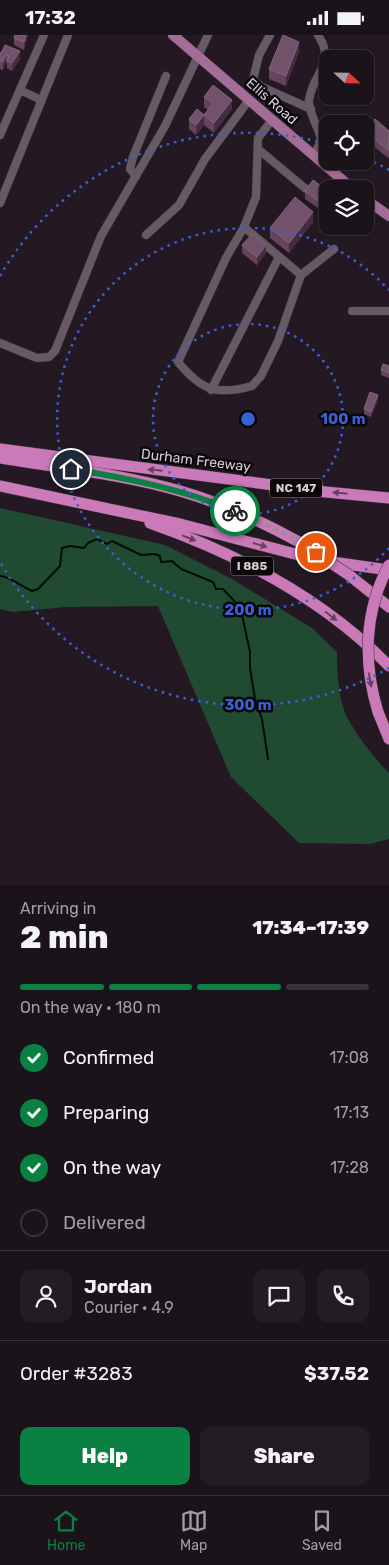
<!DOCTYPE html>
<html lang="en">
<head>
<meta charset="utf-8">
<style>
	:root { --surface:#1b131a; --page:#241c23; --text:#f1f3f6; --muted:#a09ea2; --line:#393239; --accent:#0b8043 }
	body { margin:0; font-family:Rubik,sans-serif; background:var(--page); color:var(--text); height:100vh; display:flex; flex-direction:column; font-size:19px; white-space:nowrap }
	* { box-sizing:border-box; margin:0 }
	p { font-size:16px; color:var(--muted) }
	.icon { flex:none; width:28px; height:28px; fill:none; stroke:currentColor; stroke-width:2; stroke-linecap:round; stroke-linejoin:round }
	.map { position:relative; height:850px; overflow:hidden }
	.side { display:flex; flex-direction:column; background:var(--surface); flex:1 }
	.side>* { flex:none }
	.needle { width:32px; rotate:112deg }
	.tools { position:absolute; left:319px; top:15px; display:grid; gap:10px }
	.tools a { display:grid; place-items:center; width:55px; height:55px; border-radius:10px; background:var(--surface); box-shadow:0 1px 4px #0004,0 0 0 1px var(--line); font-size:25px }
	.pin { position:absolute; display:grid; place-items:center; width:42px; height:42px; color:#fff; margin:-21px; border:2px solid #fff; border-radius:50%; box-shadow:0 1px 5px #0007 }
	.courier { position:absolute; display:grid; place-items:center; width:50px; height:50px; margin:-25px; border:4px solid #0b8043; border-radius:50%; background:#fff; color:#222; box-shadow:0 1px 6px #0007 }
	.head em { font-style:normal; font-weight:800 }
	.head div { display:flex; flex-direction:column-reverse }
	.head { display:flex; align-items:center; justify-content:space-between; height:85px; padding:0 20px }
	h1 { font-size:32px; font-weight:800; line-height:38px }
	.bar { display:grid; grid-template-columns:repeat(4,1fr); gap:8px 5px; align-content:center; height:60px; padding:0 20px }
	.bar i { height:6px; border-radius:4px; background:var(--line) }
	.bar .on { background:var(--accent) }
	.bar p { grid-column:span 4 }
	.line { display:flex; align-items:center; gap:12px; padding:0 20px; border-top:1px solid var(--line) }
	.line div { flex:1 }
	.round { display:grid; place-items:center; flex:none; width:52px; height:52px; border-radius:10px; background:var(--page) }
	ol { padding:0 20px; list-style:none }
	li { display:flex; align-items:center; gap:15px; height:55px }
	li p { margin-inline-start:auto }
	li .icon { padding:5px; border-radius:50%; background:var(--accent); color:#fff; stroke-width:4 }
	li:last-child { color:var(--muted) }
	li i { width:28px; height:28px; border:2px solid var(--line); border-radius:50% }
	.primary-button { display:flex; gap:10px; margin-top:auto; padding:10px 20px }
	.primary-button a { flex:1; height:58px; border-radius:10px; background:var(--accent); color:#fff; font-size:20px; font-weight:800; line-height:58px; text-align:center }
	.primary-button a+a { background:var(--page); color:var(--text) }
	.status { display:flex; justify-content:space-between; align-items:center; height:35px; padding:0 25px; background:var(--surface); direction:ltr }
	.status svg { height:14px; fill:currentColor }
	.dock { display:flex; justify-content:space-around; align-items:center; height:70px; border-top:1px solid var(--line); background:var(--surface); font-size:14px; color:var(--muted) }
	.dock a { display:grid; justify-items:center; gap:2px }
	.dock .on { color:var(--accent) }
	.map>svg:first-child { display:block }
</style>
</head>
<body>
<div class="status"><b>17:32</b><svg viewBox="0 0 49 12"><path d="M0 12V9h3v3zM5 12V6h3v6zM10 12V3h3v9zM15 12V0h3v12zM26 1h20v11H26zM47 4h2v5h-2z"/></svg></div>
<div class="map">
<svg width="389" height="850" viewBox="0 0 389 850">
	<rect width="100%" height="100%" fill="#241922"/>
	<path fill="#204b32" d="M0 473 165 510 232 544 312 593 337 617C337 636 338 657 344 675 351 694 375 724 389 738V804L370 809 299 808 231 742 158 571 65 572 13 577 0 574Z"/>
	<g fill="none" stroke-linecap="round" stroke-linejoin="round">
		<path stroke="#000d04" stroke-width="2" d="M0 541C9 541 22 552 32 556L38 554 60 531 62 513 70 511 84 513 88 508 97 504 107 509 112 506 141 520 155 519 160 521 161 527 172 526 181 534 213 547 216 554H223L239 571 242 580 250 617V633L255 664 262 684 268 724"/>
		<defs>
			<g id="minor">
				<path d="M270 0 259 20 253 45 262 52 311 74"/>
				<path d="M20 55 41 65"/>
				<path d="M272 85 258 103 256 162 244 192 226 223 178 327C201 355 216 361 252 351L261 341 278 306 301 240 334 214"/>
				<path d="M0 100 44 0"/>
				<path d="M258 114 306 154"/>
				<path d="M314 121 321 105C319 92 308 78 309 65 313 37 337 29 318 0"/>
				<path d="M136 141 130 134 133 122 166 41"/>
				<path d="M0 168 68 0"/>
				<path d="M244 192 301 240"/>
				<path d="M146 200 179 170 205 124 249 65"/>
				<path d="M352 276H389"/>
				<path d="M0 308 37 323 49 322 55 316 101 201 165 91 208 0"/>
				<path d="M211 355 279 222"/>
			</g>
			<g id="major">
				<path d="M173 0 353 154"/>
				<path d="M365 164 389 181"/>
			</g>
			<g id="highway">
				<path d="M0 414 326 457 389 463"/>
				<path d="M0 423C60 433 122 439 180 456 222 468 261 486 299 507"/>
				<path d="M0 451 180 489 318 525 389 535"/>
				<path d="M150 488C238 519 323 563 389 631"/>
				<path d="M349 540 389 572"/>
				<path d="M378 677 389 704"/>
			</g>
		</defs>
		<use href="#minor" stroke="#3d353b" stroke-width="9"/>
		<use href="#major" stroke="#3d353b" stroke-width="11"/>
		<use href="#highway" stroke="#3d353b" stroke-width="12"/>
		<use href="#minor" stroke="#685a64" stroke-width="8"/>
		<use href="#major" stroke="#a36d97" stroke-width="10"/>
		<use href="#highway" stroke="#ca79b9" stroke-width="11"/>
		<defs>
			<g id="highway-bridge">
				<path d="M299 507 349 540"/>
				<path d="M378 677C363 628 364 576 389 530"/>
			</g>
		</defs>
		<use href="#highway-bridge" stroke="#3d353b" stroke-width="12" stroke-linecap="butt"/>
		<use href="#highway-bridge" stroke="#ca79b9" stroke-width="11"/>
	</g>
	<g fill="#65435d">
		<path d="M15 0H28L24 15 14 10V3Z"/>
		<path d="M299 17 286 51 269 44V34Z"/>
		<path d="M0 18 20 24 12 36 7 33V28L6 27 3 35 0 34Z"/>
		<path d="M204 62 232 74 214 98 204 90 196 100 189 94V84L204 80 208 75 204 72Z"/>
		<path d="M365 96H389V122L388 123 365 104Z"/>
		<path d="M305 156H328L324 177 305 164Z"/>
		<path d="M313 187 289 218 270 203V193Z"/>
		<path d="M242 210 266 218 257 230 242 218Z"/>
		<path d="M389 331V343L381 340V335Z"/>
		<path d="M378 365 371 382 364 379V374Z"/>
	</g>
	<g fill="#462c40">
		<path d="M26 0H28L24 15V7Z"/>
		<path d="M299 7V17L286 51V41Z"/>
		<path d="M20 16V24L12 36V28Z"/>
		<path d="M6 20V27L3 35V27Z"/>
		<path d="M232 65V74L214 98V88Z"/>
		<path d="M204 80V90L196 100V90Z"/>
		<path d="M328 165V173L324 177V170Z"/>
		<path d="M313 177V187L289 218V208Z"/>
		<path d="M266 210V218L257 230V222Z"/>
		<path d="M378 360V365L371 382V377Z"/>
	</g>
	<g fill="#71526a" stroke="#81667a">
		<path d="M15 0H26L24 7 14 3Z"/>
		<path d="M283 0 299 7 286 41 269 34Z"/>
		<path d="M5 10 20 16 12 28 7 26 9 21 6 20 3 27 0 26V18H1Z"/>
		<path d="M213 50 232 65 214 88 204 80 213 68 204 62Z"/>
		<path d="M197 74 204 80 196 90 189 84Z"/>
		<path d="M375 84 389 96V114L388 115 365 96Z"/>
		<path d="M313 145 328 156V165L324 170 305 156Z"/>
		<path d="M295 162 313 177 289 208 270 193Z"/>
		<path d="M252 199 266 210 257 222 242 210Z"/>
		<path d="M383 329 389 331V338L381 335Z"/>
		<path d="M370 357 378 360 371 377 364 374Z"/>
	</g>
	<defs><path id="oneway-solid" d="M-6-.8H1V-3.2L6.5 0L1 3.2V.8H-6Z" transform="scale(1.25)"/></defs>
	<g fill="#6a4061">
		<use href="#oneway-solid" transform="translate(155 435) rotate(-174)"/>
		<use href="#oneway-solid" transform="translate(340 458) rotate(-174)"/>
		<use href="#oneway-solid" transform="translate(189 503) rotate(21)"/>
		<use href="#oneway-solid" transform="translate(260 510) rotate(16)"/>
		<use href="#oneway-solid" transform="translate(331 581) rotate(37)"/>
		<use href="#oneway-solid" transform="translate(370 645) rotate(81)"/>
	</g>
	<g fill="none" stroke-linecap="round" stroke-linejoin="round">
		<path stroke="#988f96" stroke-width="5" stroke-dasharray="0 9" d="M235 476 280 496 316 517"/>
		<path stroke="#0b8043" stroke-width="6" d="M71 434C127 443 182 454 235 476"/>
	</g>
	<g fill="none" stroke="#3961d7" stroke-width="2.5" stroke-dasharray="2.5 5">
		<circle cx="248" cy="384" r="95"/>
		<path d="M389 513A191 191 0 1 1 389 255"/>
		<path d="M389 633A286 286 0 0 1 0 527M0 241A286 286 0 0 1 327 109M367 124A286 286 0 0 1 389 135"/>
	</g>
	<g text-anchor="middle" stroke-width="5" stroke-linejoin="round" paint-order="stroke">
		<g fill="#0a0609" stroke="#999297" stroke-width="1">
			<rect x="270" y="443.5" width="52" height="19" rx="4"/>
			<rect x="231" y="521.5" width="42" height="19" rx="4"/>
		</g>
		<g font-size="12" font-weight="bold" fill="#d6ced4">
			<text x="296" y="457">NC 147</text>
			<text x="252" y="535">I 885</text>
		</g>
		<g font-size="14" fill="#d6ced4" stroke="#0a0609">
			<text transform="translate(272 66) rotate(41)" y="5">Ellis Road</text>
			<text transform="translate(196 425) rotate(7)" y="5">Durham Freeway</text>
		</g>
	</g>
	<circle cx="248" cy="384" r="8" fill="#3961d7" stroke="#0a0609" stroke-width="2.5"/>
	<g font-size="15" text-anchor="middle" font-weight="bold" fill="#3961d7" stroke="#0a0609" stroke-width="5" stroke-linejoin="round" paint-order="stroke">
		<text x="343" y="389">100 m</text>
		<text x="248" y="580">200 m</text>
		<text x="248" y="675">300 m</text>
	</g>
</svg>
<div class="tools">
<a><svg class="needle" viewBox="-14 -14 28 28"><path d="M0-13l5 13h-10z" fill="#e53935"/><path d="M0 13l5-13h-10z" fill="#a09ea2"/></svg></a>
<a><svg class="icon" aria-label="locate" viewBox="0 0 24 24"><circle cx="12" cy="12" r="6"/><path d="M12 2v4M12 18v4M2 12h4M18 12h4"/></svg></a>
<a><svg class="icon" aria-label="layers" viewBox="0 0 24 24"><path d="M12 4l9 5-9 5-9-5zM3 14l9 5 9-5"/></svg></a>
</div>
<div class="pin" style="left:316px;top:517px;background:#ea580c"><svg class="icon" aria-label="bag" viewBox="0 0 24 24"><path d="M5 8h14l-1 12H6zM9 8a3 3 0 0 1 6 0"/></svg></div>
<div class="pin" style="left:71px;top:434px;background:#1f2937"><svg class="icon" aria-label="home" viewBox="0 0 24 24"><path d="M3 11l9-7 9 7M6 9v11h12V9"/></svg></div>
<div class="courier" style="left:235px;top:476px"><svg class="icon" aria-label="bike" viewBox="0 0 24 24"><circle cx="6" cy="16" r="4"/><circle cx="18" cy="16" r="4"/><path d="M6 16l4-8h5l3 8M10 8l3 8H6M13 5h3"/></svg></div>
</div>
<section class="side">
<div class="head"><div><h1>2 min</h1><p>Arriving in</p></div><em>17:34–17:39</em></div>
<div class="bar"><i class="on"></i><i class="on"></i><i class="on"></i><i></i><p>On the way · 180 m</p></div>
<ol>
<li><svg class="icon" aria-label="check" viewBox="0 0 24 24"><path d="M5 12l5 5 9-10"/></svg>Confirmed<p>17:08</p></li>
<li><svg class="icon" aria-label="check" viewBox="0 0 24 24"><path d="M5 12l5 5 9-10"/></svg>Preparing<p>17:13</p></li>
<li><svg class="icon" aria-label="check" viewBox="0 0 24 24"><path d="M5 12l5 5 9-10"/></svg>On the way<p>17:28</p></li>
<li><i></i>Delivered</li>
</ol>
<div class="line" style="height:90px"><a class="round"><svg class="icon" aria-label="person" viewBox="0 0 24 24"><circle cx="12" cy="8" r="4"/><path d="M4 21q1-7 8-7t8 7"/></svg></a><div><b>Jordan</b><p>Courier · 4.9</p></div><a class="round"><svg class="icon" aria-label="chat" viewBox="0 0 24 24"><path d="M4 5h16v11H9l-5 4z"/></svg></a><a class="round"><svg class="icon" aria-label="phone" viewBox="0 0 24 24"><path d="M5 4h4l2 5-3 2q2 4 5 5l2-3 5 2v4C11 20 4 13 5 4z"/></svg></a></div>
<div class="line" style="height:65px"><div>Order #3283</div><b>$37.52</b></div>
<div class="primary-button"><a>Help</a><a>Share</a></div>
</section>
<nav class="dock">
<a class="on"><svg class="icon" aria-label="home" viewBox="0 0 24 24"><path d="M3 11l9-7 9 7M6 9v11h12V9"/></svg>Home</a>
<a><svg class="icon" aria-label="map" viewBox="0 0 24 24"><path d="M3 6l6-2 6 2 6-2v14l-6 2-6-2-6 2zM9 4v14M15 6v14"/></svg>Map</a>
<a><svg class="icon" aria-label="saved" viewBox="0 0 24 24"><path d="M7 4h10v16l-5-4-5 4z"/></svg>Saved</a>
</nav>
</body>
</html>
